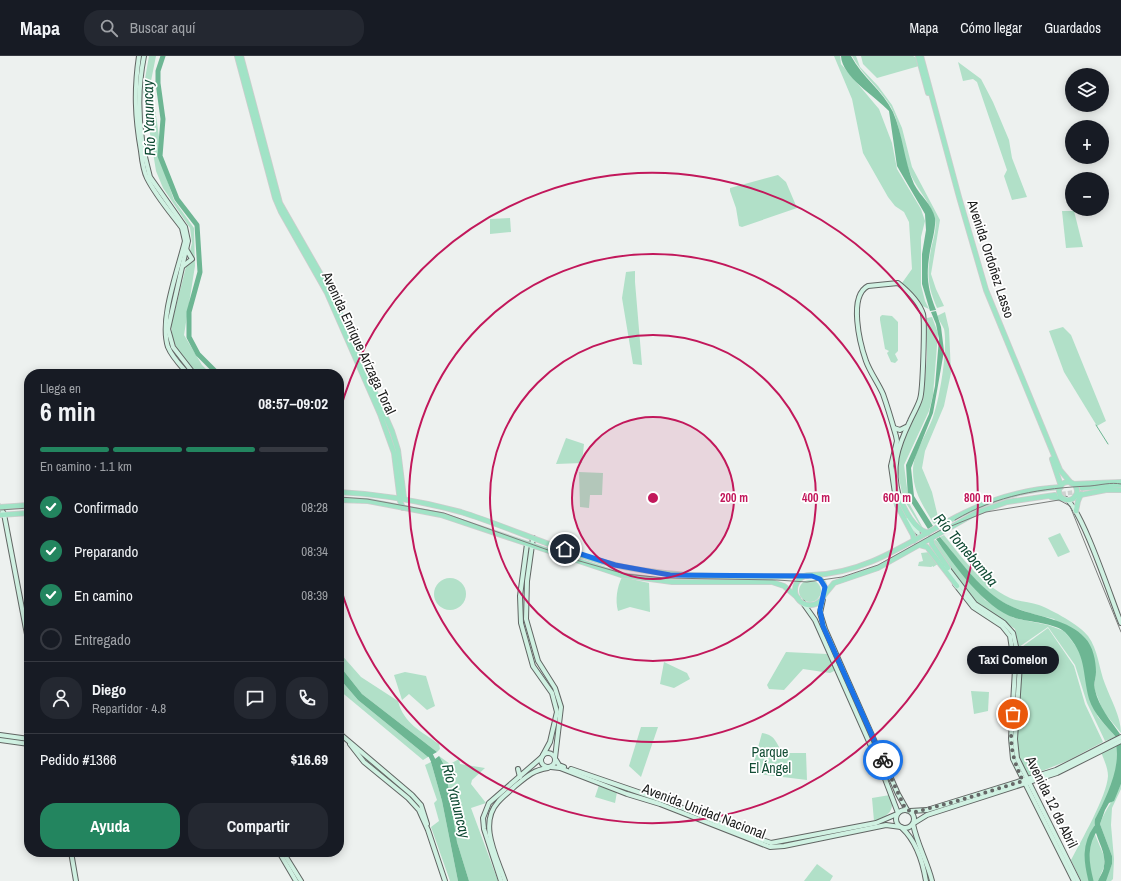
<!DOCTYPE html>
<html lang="es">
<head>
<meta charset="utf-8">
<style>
	:root { --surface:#171b24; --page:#242831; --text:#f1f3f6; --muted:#9ea1a6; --line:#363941; --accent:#23855f }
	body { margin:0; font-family:"Archivo Narrow",sans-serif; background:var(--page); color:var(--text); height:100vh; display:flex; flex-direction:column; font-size:15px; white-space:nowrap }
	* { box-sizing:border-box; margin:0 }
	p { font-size:13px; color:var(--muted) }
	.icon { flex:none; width:22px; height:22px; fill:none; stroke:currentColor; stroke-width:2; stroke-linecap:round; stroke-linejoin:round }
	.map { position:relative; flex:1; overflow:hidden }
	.sheet { position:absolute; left:24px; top:313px; width:320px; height:488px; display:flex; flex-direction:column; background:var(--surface); border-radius:16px; box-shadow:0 2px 10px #0003 }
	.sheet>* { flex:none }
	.fabs { position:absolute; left:1065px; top:12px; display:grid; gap:8px }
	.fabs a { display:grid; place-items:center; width:44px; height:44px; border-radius:50%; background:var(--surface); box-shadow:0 2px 10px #0003; font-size:20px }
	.pin { position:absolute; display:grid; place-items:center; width:34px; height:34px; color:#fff; margin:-17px; border:2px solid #fff; border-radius:50%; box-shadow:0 1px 4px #0007 }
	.courier { position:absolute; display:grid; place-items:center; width:40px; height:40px; margin:-20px; border:3px solid #1a73e8; border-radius:50%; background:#fff; color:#222; box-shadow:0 1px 5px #0007 }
	.bubble { position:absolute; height:28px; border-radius:14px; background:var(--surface); box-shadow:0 2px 10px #0003; font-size:13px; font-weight:700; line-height:28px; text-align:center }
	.headline em { font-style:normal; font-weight:700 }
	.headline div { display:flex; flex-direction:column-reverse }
	.headline { display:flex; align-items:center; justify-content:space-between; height:68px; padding:0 16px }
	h1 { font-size:26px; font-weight:700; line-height:30px }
	.bar { display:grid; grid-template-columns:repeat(4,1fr); gap:6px 4px; align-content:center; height:48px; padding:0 16px }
	.bar i { height:5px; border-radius:3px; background:var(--line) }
	.bar .current { background:var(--accent) }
	.bar p { grid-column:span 4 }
	.line { display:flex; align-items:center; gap:10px; padding:0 16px; border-top:1px solid var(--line) }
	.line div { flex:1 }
	.round { display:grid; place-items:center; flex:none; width:42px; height:42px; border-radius:16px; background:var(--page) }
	ol { padding:0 16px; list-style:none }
	li { display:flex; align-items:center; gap:12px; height:44px }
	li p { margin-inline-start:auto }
	li .icon { padding:4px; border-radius:50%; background:var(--accent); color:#fff; stroke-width:4 }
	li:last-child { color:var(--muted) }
	li i { width:22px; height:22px; border:2px solid var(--line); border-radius:50% }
	.button { display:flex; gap:8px; margin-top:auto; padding:8px 16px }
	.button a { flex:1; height:46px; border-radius:16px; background:var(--accent); color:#fff; font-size:16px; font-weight:700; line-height:46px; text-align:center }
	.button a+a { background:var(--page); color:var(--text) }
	header { display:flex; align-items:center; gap:24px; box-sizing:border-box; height:56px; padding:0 20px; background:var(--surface); border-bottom:1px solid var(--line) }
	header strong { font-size:19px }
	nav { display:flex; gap:22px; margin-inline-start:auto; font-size:14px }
	.search { width:280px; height:36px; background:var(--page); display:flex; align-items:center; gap:10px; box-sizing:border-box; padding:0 14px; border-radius:16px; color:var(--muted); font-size:15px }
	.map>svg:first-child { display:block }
</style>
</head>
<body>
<header>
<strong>Mapa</strong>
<div class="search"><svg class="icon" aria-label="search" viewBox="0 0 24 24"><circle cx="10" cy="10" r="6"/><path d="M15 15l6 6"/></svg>Buscar aquí</div>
<nav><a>Mapa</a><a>Cómo llegar</a><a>Guardados</a></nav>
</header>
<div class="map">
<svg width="1121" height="825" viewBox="0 0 1121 825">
	<rect width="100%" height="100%" fill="#edf1ef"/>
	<g fill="#b1e0c8">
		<path d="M149 0H156L151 25 164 115 174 144 194 172 195 210 184 279 202 309 211 318H198L182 302 173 285 171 270 192 187 190 172 163 132 156 115 143 34Z"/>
		<path d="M834 0H840L841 8 879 53 892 87 897 113 921 153 925 165 921 181V229L925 245 929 253 920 249 902 227 912 213 909 166 904 156 895 150 888 141 863 97 852 43Z"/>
		<path d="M852 0H856L860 11 878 30 892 49 902 72 912 111 940 164 931 218 936 233 944 250 937 252C927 229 927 217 931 193 933 184 937 172 935 163 930 144 914 131 908 112 901 92 901 70 891 51 880 32 862 19 852 0Z"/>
		<path d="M861 0H913L917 2 919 10 877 22 863 8Z"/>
		<path d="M958 6 981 23 993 46 1009 84 1012 102 1027 141 1012 144 1004 120 1007 114 977 26 973 23 963 25Z"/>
		<path d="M778 119 786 126 797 152 742 171 739 170 736 152 730 135V132Z"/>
		<path d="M1062 155H1074L1083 191 1066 192Z"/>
		<path d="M510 162 511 176 490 178V163Z"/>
		<path d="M635 215V226L642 309 633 308 622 242 626 216Z"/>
		<path d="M945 256 949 273 951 317 944 350 925 395 922 412 932 436 939 465 934 468C924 451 913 436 913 415 913 397 927 378 933 361 940 342 948 292 944 273 942 269 939 264 937 260Z"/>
		<path d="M882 259 892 260 898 266V295L895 298 898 304 895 307 891 306 887 297 889 295 885 293 880 264V261Z"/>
		<path d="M932 261 938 277 933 339 929 355 904 409 909 447 924 474 919 468 903 442 896 407 905 379 923 344 927 301V262Z"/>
		<path d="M1063 271 1071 279 1106 365 1097 370 1064 316 1049 275Z"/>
		<path d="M566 382 584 388 582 407 556 408Z"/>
		<path d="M579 416 603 417 602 439H590L589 452 580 451Z"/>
		<path d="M1060 477 1070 496 1058 501 1048 482Z"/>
		<path d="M944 479C963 503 981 528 1010 542 1019 546 1030 546 1039 549 1052 554 1080 569 1088 580 1098 593 1099 613 1105 628 1111 644 1121 661 1121 677L1103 655 1094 632 1096 615 1054 563C1036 559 1015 554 999 544 977 530 957 501 940 481Z"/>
		<path d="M936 484 985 544 1014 562 1048 569 1064 575 1078 593 1084 608 1090 644 1098 661 1116 681 1105 685 1087 647 1075 609 1048 571 1019 591 1015 573 971 542 932 485Z"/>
		<path d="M930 496 938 508 933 511V510L931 511 918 510 919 506 923 505 921 497Z"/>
		<path d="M622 521 649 527 650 556 630 551 618 555C615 544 617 531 622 521Z"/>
		<circle cx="450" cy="538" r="16"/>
		<circle cx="810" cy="535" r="11"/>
		<path d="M1048 572 1074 610 1085 648 1103 686 1067 705 1027 721 1019 701 1017 685 1021 608 1019 593Z"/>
		<path d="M339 596 361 621 398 645C404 668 421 675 439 688L440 693 437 696 362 638 339 609Z"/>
		<path d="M786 596 827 598 836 614 830 617 803 613 784 634 769 633 767 629Z"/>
		<path d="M664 606 687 617 690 623 674 632 660 628Z"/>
		<path d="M405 616 426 620 435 650 427 654 409 638 402 644 394 619Z"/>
		<path d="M339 622 358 644 428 701 423 704 339 634Z"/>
		<path d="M971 635 989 636 988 655 974 658Z"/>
		<path d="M641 671H658L641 721 629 710Z"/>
		<path d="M762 677C778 680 774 687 784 697H806L807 724 751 717Z"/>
		<path d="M1116 688 1119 692V718L1095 763 1094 776 1104 800V811L1098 825H1081L1071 804C1081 785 1107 740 1108 720 1108 712 1104 704 1101 696Z"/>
		<path d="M439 700 450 708 459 703 460 708 485 712 472 724 471 728 486 747 471 752 498 825H469L457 786Z"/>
		<path d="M431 706 442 745 458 825H450L431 771 439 765 434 747 437 744 425 709Z"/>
		<path d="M1121 728V733L1112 752 1111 769 1114 803 1113 823 1111 825H1105L1112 808V800L1100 768C1105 753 1115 742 1121 728Z"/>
		<path d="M599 729 617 736 615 747 595 741Z"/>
		<path d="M890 739C896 755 888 760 874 765L872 742Z"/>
		<path d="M817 808 833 820 830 825H804Z"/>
	</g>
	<g fill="#6db693">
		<path d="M841 0H851C862 21 883 35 893 56 903 79 904 105 914 128 920 140 932 148 935 162 936 172 932 185 930 195 926 219 927 231 936 254L930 255 922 228V198L926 174 925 158 897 110 889 55C875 40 842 21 841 0Z"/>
		<path d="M936 255 941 271 944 295 937 335 933 357 911 412 914 440 933 470 928 473 908 441 906 409 929 358 935 330 939 283 936 268 931 256Z"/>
		<path d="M940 481C959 503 978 531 1003 546 1028 561 1066 560 1085 582 1093 590 1096 605 1096 616 1096 622 1093 628 1095 634 1099 651 1110 664 1120 678L1116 681C1106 670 1094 658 1089 643 1082 616 1087 599 1065 576 1055 567 1028 566 1015 562 984 552 954 509 936 483Z"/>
		<path d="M339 609 362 638 437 696 428 701 358 644 339 622Z"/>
		<path d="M1121 685V728L1114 745 1109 747 1105 754 1100 768 1112 800V808L1106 825H1098C1100 820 1104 815 1104 810 1107 793 1092 780 1095 763 1106 742 1121 712 1116 688Z"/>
		<path d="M439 700 445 711 457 786 469 825H458L442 745 431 706Z"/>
	</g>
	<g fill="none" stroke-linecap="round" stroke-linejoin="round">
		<path stroke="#6db693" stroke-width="1" d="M1096 369 1108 388"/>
		<g stroke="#6db693" stroke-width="5">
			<path d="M163 0 158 15V27L163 63 160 100 177 143 197 169 200 216 189 256V281L198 298 218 318"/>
			<path d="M428 694 436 710"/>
			<path d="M1091 825C1086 805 1084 789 1096 772"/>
		</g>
		<path stroke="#ced1cf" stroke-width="4.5" stroke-dasharray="4.5 2" stroke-linecap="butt" d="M1055 439 1083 435"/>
		<defs>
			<g id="secondary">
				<path d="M139 0C134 34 135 61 141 95 142 104 143 114 147 122 156 140 170 156 182 172L185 185C178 214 159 263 168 291 172 301 181 310 188 318"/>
				<path d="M144 0C136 40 139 82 150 121L185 171 188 185 168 273 173 291 194 318"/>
				<path d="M183 210 192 203 186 193"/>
				<path d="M894 372 900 374 906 371"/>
				<path d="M1066 443C1082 453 1112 545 1121 567"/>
				<path d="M896 444 891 410 897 385 896 380C892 366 888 352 883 338 878 327 870 316 866 305 860 288 848 240 868 230L898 227C908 235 919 245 923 258 925 265 923 335 920 343 918 350 913 358 910 365 897 392 891 411 899 441"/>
				<path d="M0 451 4 458 29 589"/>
				<path d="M907 464 918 477"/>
				<path d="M533 482 527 525 526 563 538 605 555 632 561 651 555 702"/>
				<path d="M527 488 520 540 521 567 533 610 552 637 557 656 550 686 543 699"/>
				<path d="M946 510 975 548 1004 567 1013 577 1020 608 1015 683 1017 702 1078 825"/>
				<path d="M955 528 973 551 1002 570 1010 580 1015 613 1011 682 1013 703 1074 825"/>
				<path d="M823 543 820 557 825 573 898 738 907 754"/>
				<path d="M803 547 815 564 882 715 898 757"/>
				<path d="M339 677 412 739 421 749 427 768"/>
				<path d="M0 679 29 683"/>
				<path d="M0 684 29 688"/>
				<path d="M350 688 364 706 408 742 419 754 428 774 445 825"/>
				<circle cx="548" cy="704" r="7"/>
				<path d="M556 704 559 709 564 711"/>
				<path d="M551 711 560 712 627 738 660 748 770 791 784 790 886 769 901 771"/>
				<path d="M518 713 520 721"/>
				<path d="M571 713 673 748 737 775 771 787 876 767 897 758"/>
				<circle cx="905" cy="763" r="9"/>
				<path d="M910 755 927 754 1056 714 1121 681"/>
				<path d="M914 767 927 759 1057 717 1121 685"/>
				<path d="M913 768C917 788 927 805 932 825"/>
				<path d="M902 772C916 785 923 807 926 825"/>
				<path d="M71 796 76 825"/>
				<path d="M279 796 296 825"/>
				<path d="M283 796 301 825"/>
				<path d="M501 825 484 773 483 762 489 747 542 701"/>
				<path d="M505 825C497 801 478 768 498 746 503 740 509 736 514 731 526 721 533 714 548 712"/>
			</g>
			<g id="primary">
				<path d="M237 0 275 142 281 156 327 237 380 358 394 397 400 445 403 452"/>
				<path d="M241 0 280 147 331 236 392 375 398 394 404 442"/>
				<path d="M918 0 928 37"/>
				<path d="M921 0 959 141 986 234 1060 414 1071 427"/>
				<path d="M1052 403 1061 430"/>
				<circle cx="1068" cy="435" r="9"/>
				<path d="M1073 428 1121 426"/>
				<path d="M1082 432 1121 429"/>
				<path d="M339 436C380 438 421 445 461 456 509 471 555 493 603 506 669 524 739 520 807 520"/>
				<path d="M898 439C904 452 913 473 928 477"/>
				<path d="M1075 440 1106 434H1121"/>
				<path d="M895 441 897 449 913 479 914 485"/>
				<path d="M1051 441 1064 443"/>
				<path d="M339 444 368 445 441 459 621 519 672 526H772L784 530 798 542"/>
				<path d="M0 451 29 449"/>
				<path d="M1076 455 1078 445 1081 438"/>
				<path d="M0 459 29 457"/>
				<path d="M931 482 932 488 948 512"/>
				<path d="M920 489 927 491 957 530"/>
				<path d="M812 519C869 518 915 481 964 457 994 442 1027 433 1061 431"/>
				<circle cx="810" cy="534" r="15"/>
				<path d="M825 538 834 527 878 512 976 457 1007 446 1055 439"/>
			</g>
		</defs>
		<use href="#secondary" stroke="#626664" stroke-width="6"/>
		<use href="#primary" stroke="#cdcdcd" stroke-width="6"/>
		<use href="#secondary" stroke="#d0f1e2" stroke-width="4"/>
		<use href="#primary" stroke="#a1e3c6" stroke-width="4.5"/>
		<g stroke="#7b7e7c" stroke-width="1">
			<path d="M339 441 367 443 444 457 576 504 625 518 664 522 777 524 807 526 842 521 878 509 939 475 986 456 1059 444 1070 450 1121 576"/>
			<path d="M0 454 29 452"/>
			<path d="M955 464C997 439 1042 432 1090 430 1101 429 1111 426 1121 428"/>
		</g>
	</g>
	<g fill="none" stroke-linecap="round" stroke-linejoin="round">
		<path stroke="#656766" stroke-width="4" stroke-dasharray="0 7.2" d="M883 704 904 750 907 754 915 756 961 744 1023 725C1011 700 1009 686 1013 658"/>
		<path stroke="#1a73e8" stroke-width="5" d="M565 493 615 509 670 519 812 520 820 523 825 531 820 554 823 570 883 704"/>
	</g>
	<circle cx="653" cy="442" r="81" fill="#c2185b" fill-opacity=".12"/>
	<g fill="none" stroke="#c2185b" stroke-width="2">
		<circle cx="653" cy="442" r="81"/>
		<circle cx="653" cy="442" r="163"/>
		<circle cx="653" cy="442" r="244"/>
		<path d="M339 358A325 325 0 1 1 339 526"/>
	</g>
	<g text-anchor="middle" stroke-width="3.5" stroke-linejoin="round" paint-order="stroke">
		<g font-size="14" fill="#1c1d1c" stroke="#fff">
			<text transform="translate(991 203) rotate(72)" y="5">Avenida Ordoñez Lasso</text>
			<text transform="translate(359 287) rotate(65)" y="5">Avenida Enrique Arízaga Toral</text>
			<text transform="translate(1052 746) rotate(64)" y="5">Avenida 12 de Abril</text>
			<text transform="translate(704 755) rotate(21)" y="5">Avenida Unidad Nacional</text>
		</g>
		<g font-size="14" fill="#144e36" stroke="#fff">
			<text x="770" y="701">Parque<tspan x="770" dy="16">El Ángel</tspan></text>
		</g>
		<g font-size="15" font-style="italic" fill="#0e4932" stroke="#fff">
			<text transform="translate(149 62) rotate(-92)" y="5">Río Yanuncay</text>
			<text transform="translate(966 494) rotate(50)" y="5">Río Tomebamba</text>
			<text transform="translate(456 745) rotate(76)" y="5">Río Yanuncay</text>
		</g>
	</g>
	<circle cx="653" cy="442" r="6" fill="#c2185b" stroke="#fff" stroke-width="2"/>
	<g font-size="12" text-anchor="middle" font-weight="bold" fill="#c2185b" stroke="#fff" stroke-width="3.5" stroke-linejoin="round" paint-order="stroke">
		<text x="734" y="446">200 m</text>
		<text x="816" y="446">400 m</text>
		<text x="897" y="446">600 m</text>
		<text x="978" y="446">800 m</text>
	</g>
</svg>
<div class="fabs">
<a><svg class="icon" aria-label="layers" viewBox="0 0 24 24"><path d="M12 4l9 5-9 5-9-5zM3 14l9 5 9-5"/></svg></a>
<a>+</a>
<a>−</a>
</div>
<div class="pin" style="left:1013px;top:658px;background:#ea580c"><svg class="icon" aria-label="bag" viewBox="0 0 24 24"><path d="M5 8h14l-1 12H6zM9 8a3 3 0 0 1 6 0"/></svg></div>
<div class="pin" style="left:565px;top:493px;background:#1f2937"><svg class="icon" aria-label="home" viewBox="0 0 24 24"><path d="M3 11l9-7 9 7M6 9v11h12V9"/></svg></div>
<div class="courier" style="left:883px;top:704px"><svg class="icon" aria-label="bike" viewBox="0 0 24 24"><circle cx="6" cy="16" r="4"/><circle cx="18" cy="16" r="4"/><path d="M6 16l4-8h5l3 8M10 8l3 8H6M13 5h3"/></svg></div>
<div class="bubble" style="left:967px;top:590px;width:92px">Taxi Comelon</div>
<section class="sheet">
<div class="headline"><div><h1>6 min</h1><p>Llega en</p></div><em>08:57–09:02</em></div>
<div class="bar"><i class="current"></i><i class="current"></i><i class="current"></i><i></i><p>En camino · 1.1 km</p></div>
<ol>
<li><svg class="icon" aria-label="check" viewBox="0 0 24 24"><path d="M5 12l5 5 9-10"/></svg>Confirmado<p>08:28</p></li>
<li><svg class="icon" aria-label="check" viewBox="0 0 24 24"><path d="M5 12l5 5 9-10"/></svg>Preparando<p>08:34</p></li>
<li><svg class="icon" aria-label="check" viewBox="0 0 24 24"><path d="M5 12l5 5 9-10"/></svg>En camino<p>08:39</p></li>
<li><i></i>Entregado</li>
</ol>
<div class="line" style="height:72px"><a class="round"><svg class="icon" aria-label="person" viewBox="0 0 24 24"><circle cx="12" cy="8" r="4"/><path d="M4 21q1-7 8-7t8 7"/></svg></a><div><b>Diego</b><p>Repartidor · 4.8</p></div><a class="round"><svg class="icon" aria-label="chat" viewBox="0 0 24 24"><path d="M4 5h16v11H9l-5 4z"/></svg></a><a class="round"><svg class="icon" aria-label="phone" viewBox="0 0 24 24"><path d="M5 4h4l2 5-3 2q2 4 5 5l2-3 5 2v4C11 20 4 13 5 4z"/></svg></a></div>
<div class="line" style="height:52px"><div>Pedido #1366</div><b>$16.69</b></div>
<div class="button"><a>Ayuda</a><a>Compartir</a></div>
</section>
</div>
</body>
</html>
